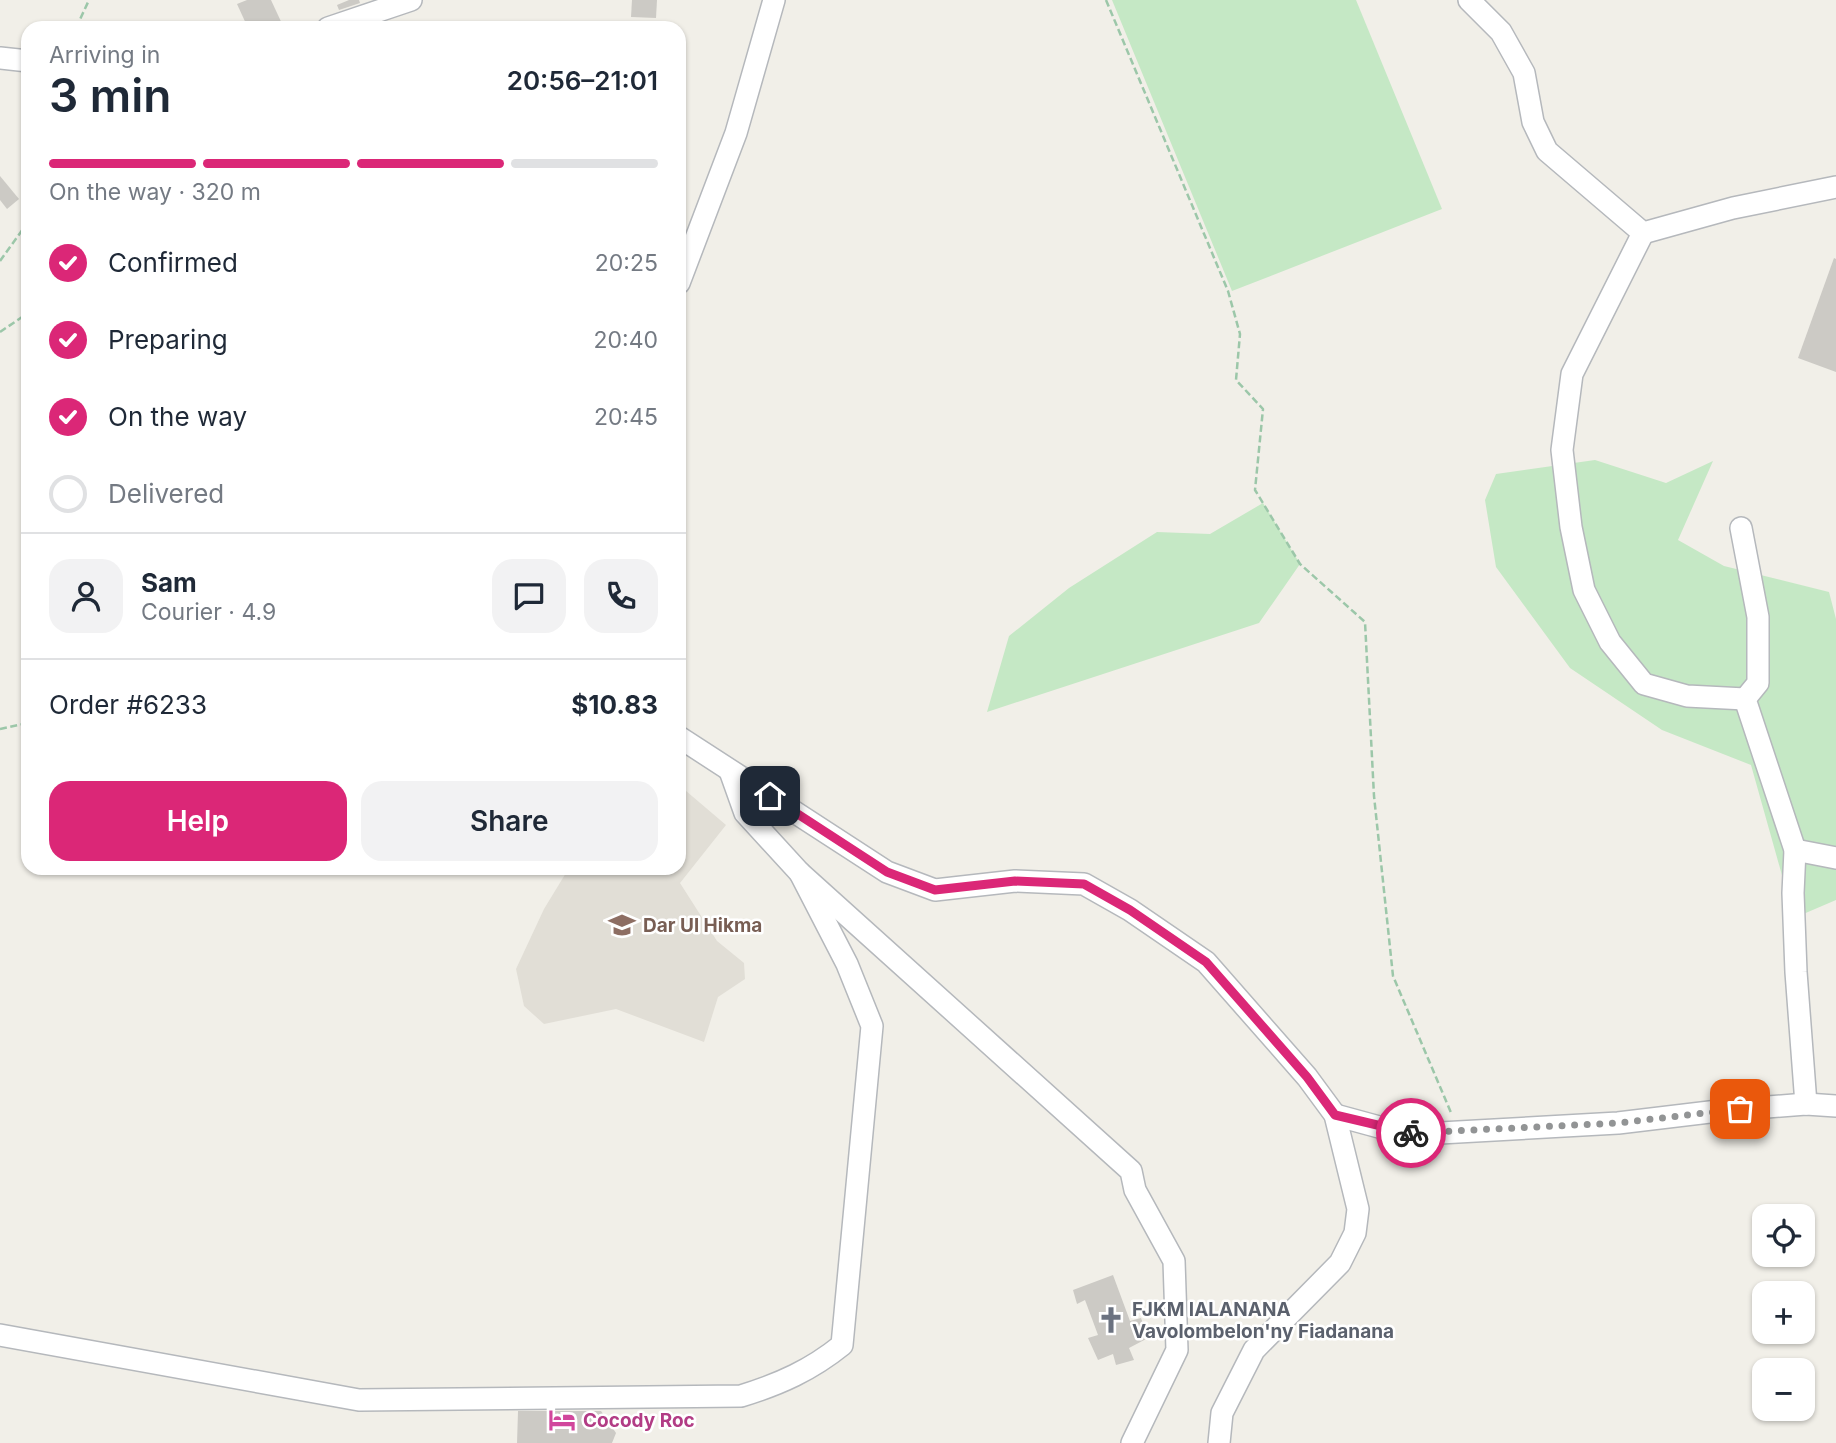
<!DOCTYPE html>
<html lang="en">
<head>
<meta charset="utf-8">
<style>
	:root { --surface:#fff; --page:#f2f2f3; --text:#1f2937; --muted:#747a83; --line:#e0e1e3; --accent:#db2777 }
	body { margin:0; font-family:Inter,sans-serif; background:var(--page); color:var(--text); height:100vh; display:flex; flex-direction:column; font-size:26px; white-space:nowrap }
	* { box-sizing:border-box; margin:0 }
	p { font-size:23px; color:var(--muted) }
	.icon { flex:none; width:38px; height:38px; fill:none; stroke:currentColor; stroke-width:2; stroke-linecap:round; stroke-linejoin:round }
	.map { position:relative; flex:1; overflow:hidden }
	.side { position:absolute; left:21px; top:21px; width:665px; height:854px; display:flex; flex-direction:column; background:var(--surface); border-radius:21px; box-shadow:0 2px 5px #0004 }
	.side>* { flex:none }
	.tools { position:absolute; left:1752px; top:1204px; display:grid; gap:14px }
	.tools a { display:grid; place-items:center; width:63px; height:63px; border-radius:14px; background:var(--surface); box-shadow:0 2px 5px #0004; font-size:35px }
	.pin { position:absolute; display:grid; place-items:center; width:60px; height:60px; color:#fff; margin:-30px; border-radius:14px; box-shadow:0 4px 10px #0006 }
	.courier { position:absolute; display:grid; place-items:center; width:70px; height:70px; margin:-35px; border:5px solid #db2777; border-radius:50%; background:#fff; color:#222; box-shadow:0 2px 9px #0007 }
	.head em { font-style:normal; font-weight:600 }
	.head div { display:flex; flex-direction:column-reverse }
	.head { display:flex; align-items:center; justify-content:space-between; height:119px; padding:0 28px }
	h1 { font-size:46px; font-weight:600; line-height:52px }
	.bar { display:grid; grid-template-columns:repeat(4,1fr); gap:10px 7px; align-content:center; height:84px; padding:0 28px }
	.bar i { height:9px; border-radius:5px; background:var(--line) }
	.bar .on { background:var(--accent) }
	.bar p { grid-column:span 4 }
	.line { display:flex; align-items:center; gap:18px; padding:0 28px; border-top:2px solid var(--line) }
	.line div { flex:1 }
	.round { display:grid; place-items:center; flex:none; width:74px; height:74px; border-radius:21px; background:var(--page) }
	ol { padding:0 28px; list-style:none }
	li { display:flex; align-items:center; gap:21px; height:77px }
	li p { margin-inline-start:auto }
	li .icon { padding:7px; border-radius:50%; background:var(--accent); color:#fff; stroke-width:4 }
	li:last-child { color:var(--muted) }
	li i { width:38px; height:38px; border:4px solid var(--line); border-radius:50% }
	.cta { display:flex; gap:14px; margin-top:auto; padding:14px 28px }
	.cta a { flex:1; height:80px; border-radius:21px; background:var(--accent); color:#fff; font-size:28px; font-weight:600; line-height:80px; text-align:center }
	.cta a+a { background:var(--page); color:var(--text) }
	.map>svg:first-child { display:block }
</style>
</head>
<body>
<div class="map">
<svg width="1836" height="1443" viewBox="0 0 1836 1443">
	<rect width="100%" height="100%" fill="#f1efe8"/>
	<path fill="#e1ded6" d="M679 785 726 825 680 883 717 941 744 963 745 979 718 997 704 1042 616 1009 544 1024 524 1006 516 969 544 909 569 868H679Z"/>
	<g fill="#c5e8c5">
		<path d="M1112 0H1356L1442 209 1232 291Z"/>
		<path d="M1595 460 1666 483 1713 461 1678 540 1724 566 1829 592 1836 619V900L1794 918 1751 765 1662 730 1570 668 1496 567 1485 500 1496 474Z"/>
		<path d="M1263 503 1300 564 1259 623 987 712 1009 636 1069 588 1157 532 1210 534Z"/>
	</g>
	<g fill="#cccac5">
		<path d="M247 0H271L284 28H248L237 4Z"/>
		<path d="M349 0H359L360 3 339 10 337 5Z"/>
		<path d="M632 0H657L656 18 631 17Z"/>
		<path d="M0 176 19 199 7 209 0 200Z"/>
		<path d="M1834 258 1836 259V372L1798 358Z"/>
		<path d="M1113 1275 1130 1321 1141 1318 1148 1338 1129 1348 1134 1360 1116 1365 1113 1354 1098 1360 1088 1338 1098 1335 1085 1300 1077 1304 1073 1290Z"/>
		<path d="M518 1411H601L616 1433 612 1443H517Z"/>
	</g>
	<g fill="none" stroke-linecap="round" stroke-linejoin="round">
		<defs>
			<g id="minor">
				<path d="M1469 0 1501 32 1524 73 1533 122 1547 151 1643 233 1733 208 1836 187"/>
				<path d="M328 28 411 0"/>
				<path d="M0 58 28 61"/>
				<path d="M1643 233 1572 374 1562 450 1571 527 1584 590 1610 642 1644 684 1687 696 1745 699"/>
				<path d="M679 283 736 133 774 0"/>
				<path d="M1741 528 1758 617V683L1745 699 1795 850 1793 893 1796 972 1806 1104"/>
				<path d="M679 737 887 872 935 890 1015 881 1084 884 1130 910 1206 962 1307 1077 1335 1115 1358 1209 1355 1233 1340 1263 1254 1350 1222 1413 1219 1443"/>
				<path d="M730 771 745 813 800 873 1131 1171 1135 1190 1174 1261 1177 1350 1132 1443"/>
				<path d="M1795 850 1836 858"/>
				<path d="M1335 1115 1390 1130 1422 1134 1618 1123 1718 1111 1806 1104 1836 1106"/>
				<path d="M0 1335 359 1400 741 1396C780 1384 811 1370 842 1345L872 1026 847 964 800 873"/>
			</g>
		</defs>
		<use href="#minor" stroke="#b5b8bc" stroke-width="24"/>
		<g stroke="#9cc7a9" stroke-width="2.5" stroke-dasharray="7 3.5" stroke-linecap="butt">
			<path d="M1106 0 1228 291 1240 334 1236 380 1263 409 1255 490 1300 564 1365 622 1374 796 1393 976 1452 1115"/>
			<path d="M76 28 89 0"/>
			<path d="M0 261 28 222"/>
			<path d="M0 332 28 313"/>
			<path d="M0 729 28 723"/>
		</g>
		<use href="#minor" stroke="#fff" stroke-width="21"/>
	</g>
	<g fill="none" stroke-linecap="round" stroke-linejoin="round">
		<path stroke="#929495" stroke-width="7" stroke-dasharray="0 12.6" d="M1411 1133 1618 1123 1740 1109"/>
		<path stroke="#db2777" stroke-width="9" d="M770 796 887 872 935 890 1015 881 1084 884 1130 910 1206 962 1307 1077 1335 1115 1411 1133"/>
	</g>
	<defs>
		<symbol id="university-bare" viewBox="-9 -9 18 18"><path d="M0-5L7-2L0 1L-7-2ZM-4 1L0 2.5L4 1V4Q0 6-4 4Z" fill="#8d6e63" stroke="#fff" stroke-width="2.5" paint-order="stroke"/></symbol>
		<symbol id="church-bare" viewBox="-9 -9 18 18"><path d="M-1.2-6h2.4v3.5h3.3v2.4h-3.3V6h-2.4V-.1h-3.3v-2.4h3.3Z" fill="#6b7280" stroke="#fff" stroke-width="2.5" paint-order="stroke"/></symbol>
		<symbol id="hotel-bare" viewBox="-9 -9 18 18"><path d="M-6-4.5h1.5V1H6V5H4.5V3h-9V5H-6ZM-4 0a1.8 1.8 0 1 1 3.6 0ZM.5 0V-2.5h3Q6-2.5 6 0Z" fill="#d1479c" stroke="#fff" stroke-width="2.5" paint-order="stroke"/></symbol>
	</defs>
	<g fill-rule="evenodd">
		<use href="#university-bare" x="603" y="906" width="38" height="38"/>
		<use href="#church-bare" x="1092" y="1301" width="38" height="38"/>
		<use href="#hotel-bare" x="543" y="1401" width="38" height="38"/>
	</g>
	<g text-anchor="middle" stroke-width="5" stroke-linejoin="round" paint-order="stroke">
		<g font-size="19" font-weight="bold" fill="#785e54" stroke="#fff" text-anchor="start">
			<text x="643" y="932">Dar Ul Hikma</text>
		</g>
		<g font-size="19" font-weight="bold" fill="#5b616d" stroke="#fff" text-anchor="start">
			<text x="1132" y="1316">FJKM IALANANA<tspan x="1132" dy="22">Vavolombelon'ny Fiadanana</tspan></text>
		</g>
		<g font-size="19" font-weight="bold" fill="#b23c85" stroke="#fff" text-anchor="start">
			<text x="583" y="1427">Cocody Roc</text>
		</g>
	</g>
</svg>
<div class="tools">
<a><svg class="icon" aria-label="locate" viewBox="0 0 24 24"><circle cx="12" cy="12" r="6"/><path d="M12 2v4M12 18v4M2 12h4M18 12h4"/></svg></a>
<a>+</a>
<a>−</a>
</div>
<div class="pin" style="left:1740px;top:1109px;background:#ea580c"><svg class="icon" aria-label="bag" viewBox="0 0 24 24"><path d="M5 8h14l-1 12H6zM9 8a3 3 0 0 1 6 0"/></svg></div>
<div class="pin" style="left:770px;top:796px;background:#1f2937"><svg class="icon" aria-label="home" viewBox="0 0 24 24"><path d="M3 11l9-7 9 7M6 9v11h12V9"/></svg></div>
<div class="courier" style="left:1411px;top:1133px"><svg class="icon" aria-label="bike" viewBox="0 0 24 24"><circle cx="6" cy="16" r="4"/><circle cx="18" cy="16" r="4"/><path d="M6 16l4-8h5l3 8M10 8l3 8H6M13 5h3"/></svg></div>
<section class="side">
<div class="head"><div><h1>3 min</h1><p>Arriving in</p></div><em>20:56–21:01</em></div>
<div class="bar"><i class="on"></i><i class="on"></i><i class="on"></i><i></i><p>On the way · 320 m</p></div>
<ol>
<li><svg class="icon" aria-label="check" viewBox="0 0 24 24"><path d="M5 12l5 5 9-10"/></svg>Confirmed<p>20:25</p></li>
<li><svg class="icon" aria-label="check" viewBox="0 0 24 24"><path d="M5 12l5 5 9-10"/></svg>Preparing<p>20:40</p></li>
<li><svg class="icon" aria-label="check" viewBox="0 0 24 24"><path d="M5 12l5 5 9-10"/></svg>On the way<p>20:45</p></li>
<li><i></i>Delivered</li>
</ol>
<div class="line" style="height:126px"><a class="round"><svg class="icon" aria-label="person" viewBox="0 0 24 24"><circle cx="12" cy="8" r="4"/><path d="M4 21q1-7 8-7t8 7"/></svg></a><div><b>Sam</b><p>Courier · 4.9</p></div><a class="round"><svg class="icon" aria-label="chat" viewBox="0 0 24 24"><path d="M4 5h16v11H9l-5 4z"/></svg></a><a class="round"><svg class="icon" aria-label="phone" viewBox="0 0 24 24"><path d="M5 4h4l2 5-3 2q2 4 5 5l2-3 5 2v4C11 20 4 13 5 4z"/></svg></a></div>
<div class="line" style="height:91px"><div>Order #6233</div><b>$10.83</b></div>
<div class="cta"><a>Help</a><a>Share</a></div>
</section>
</div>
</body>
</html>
